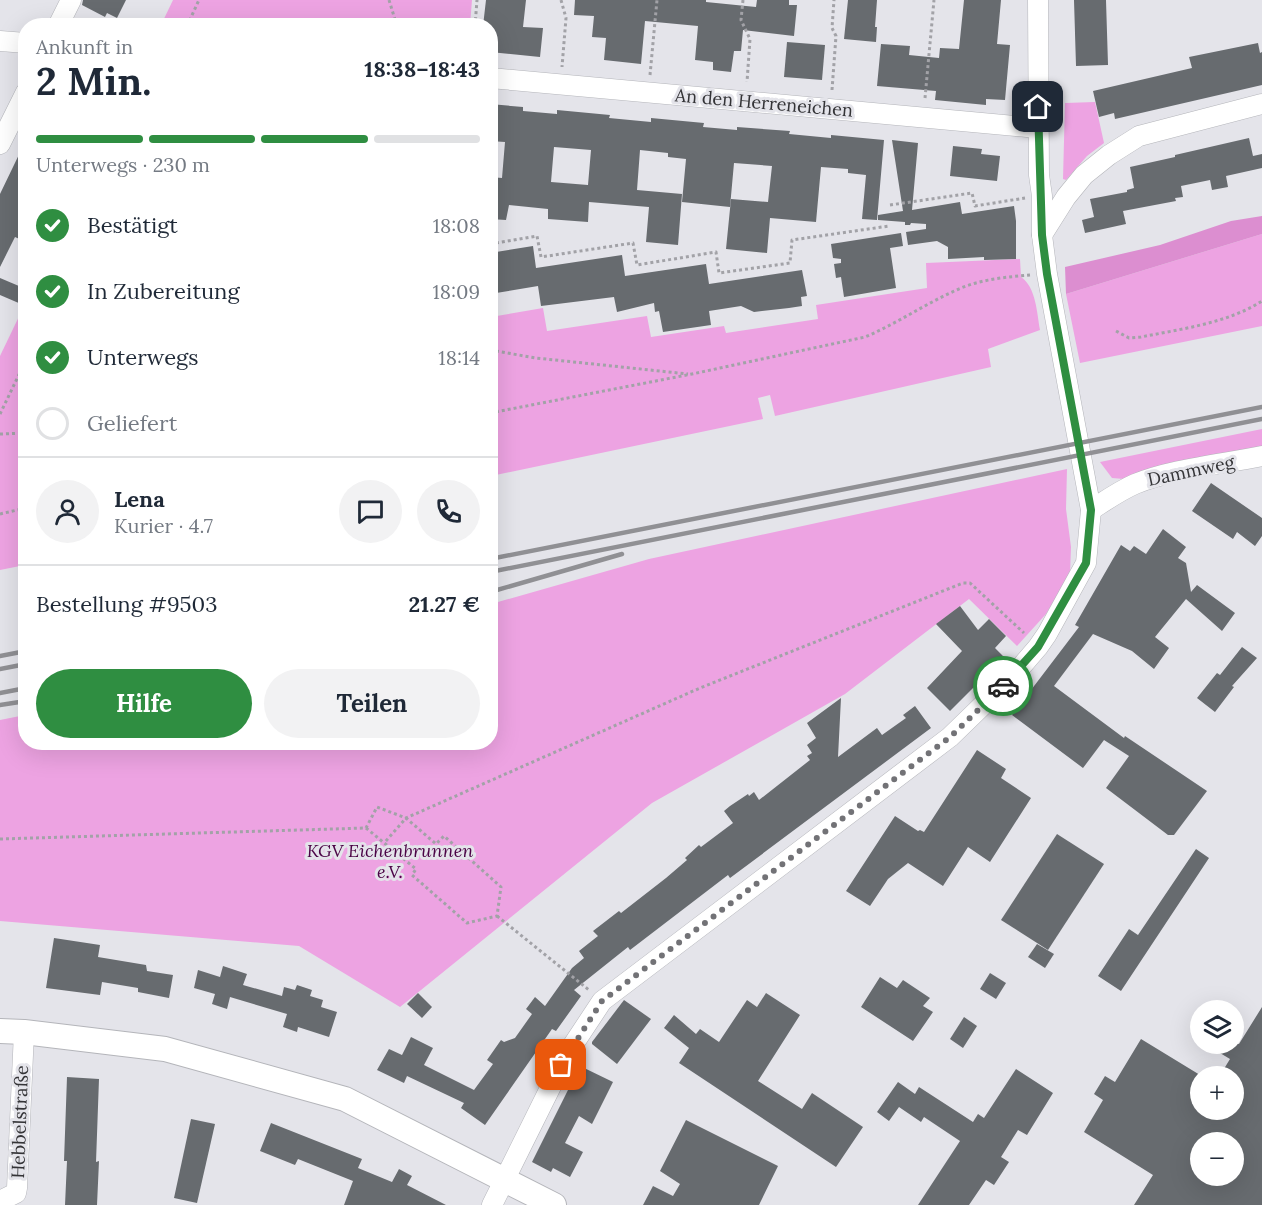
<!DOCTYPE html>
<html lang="de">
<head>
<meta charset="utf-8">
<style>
	:root { --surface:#fff; --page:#f2f2f3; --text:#1f2937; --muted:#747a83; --line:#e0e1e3; --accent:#2f8e41 }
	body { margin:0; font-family:Lora,serif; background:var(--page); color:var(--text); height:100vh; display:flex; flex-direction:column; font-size:22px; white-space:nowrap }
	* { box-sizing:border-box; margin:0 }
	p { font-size:20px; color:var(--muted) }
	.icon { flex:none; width:33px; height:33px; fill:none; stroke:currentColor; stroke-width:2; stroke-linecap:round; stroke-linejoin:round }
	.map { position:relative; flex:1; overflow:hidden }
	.sheet { position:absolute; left:18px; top:18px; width:480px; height:732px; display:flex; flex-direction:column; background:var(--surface); border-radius:24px; box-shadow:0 6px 24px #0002 }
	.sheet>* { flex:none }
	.buttons { position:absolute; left:1190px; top:1000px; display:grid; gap:12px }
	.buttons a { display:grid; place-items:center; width:54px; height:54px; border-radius:50%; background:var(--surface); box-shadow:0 6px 24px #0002; font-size:30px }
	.pin { position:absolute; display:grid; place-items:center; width:51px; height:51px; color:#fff; margin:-26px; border-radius:12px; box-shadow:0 3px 9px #0006 }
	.courier { position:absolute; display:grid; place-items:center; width:60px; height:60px; margin:-30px; border:4px solid #2f8e41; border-radius:50%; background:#fff; color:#222; box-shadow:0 2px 8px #0007 }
	.overview em { font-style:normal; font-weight:800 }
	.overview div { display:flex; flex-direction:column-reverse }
	.overview { display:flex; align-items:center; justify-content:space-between; height:102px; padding:0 18px }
	h1 { font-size:39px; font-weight:800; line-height:45px }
	.bar { display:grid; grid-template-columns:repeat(4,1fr); gap:9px 6px; align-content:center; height:72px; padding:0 18px }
	.bar i { height:8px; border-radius:4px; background:var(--line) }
	.bar .on { background:var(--accent) }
	.bar p { grid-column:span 4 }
	.line { display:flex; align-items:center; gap:15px; padding:0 18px; border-top:2px solid var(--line) }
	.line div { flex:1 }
	.round { display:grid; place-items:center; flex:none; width:63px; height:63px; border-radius:32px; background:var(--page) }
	ol { padding:0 18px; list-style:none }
	li { display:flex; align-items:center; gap:18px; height:66px }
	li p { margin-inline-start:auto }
	li .icon { padding:6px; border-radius:50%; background:var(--accent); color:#fff; stroke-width:4 }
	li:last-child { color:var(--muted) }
	li i { width:33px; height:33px; border:3px solid var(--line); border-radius:50% }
	.primary-button { display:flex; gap:12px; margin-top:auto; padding:12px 18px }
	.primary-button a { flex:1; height:69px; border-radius:36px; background:var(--accent); color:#fff; font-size:24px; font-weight:800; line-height:69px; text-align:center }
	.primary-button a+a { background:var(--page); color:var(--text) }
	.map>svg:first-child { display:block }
</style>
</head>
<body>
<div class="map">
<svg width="1262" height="1205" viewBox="0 0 1262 1205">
	<rect width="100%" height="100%" fill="#e4e4ea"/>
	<g fill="#eda3e2">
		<path d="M173 0H472L470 25H161Z"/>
		<path d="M1095 102 1104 143 1087 156 1066 180 1063 179 1065 103Z"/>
		<path d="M1262 234V326L1080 363 1066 294Z"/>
		<path d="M1020 259 1021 277C1036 287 1037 313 1040 330L988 349 991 367 775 416 770 395 758 398 763 419 491 476V317L543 308 547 331 647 316 651 337 724 326 726 333 818 319 816 305 927 288 926 263Z"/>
		<path d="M25 304V565L0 570V356Z"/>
		<path d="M1262 429V449L1124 479 1112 478 1100 462Z"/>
		<path d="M1067 469 1066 509 1071 547 1070 574 1046 614 1017 646 969 599 845 694 652 803 400 1007 299 946 0 921V720L25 715 26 742H490L491 604 649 559Z"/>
	</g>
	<path fill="#dc8ed0" d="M1262 216V234L1066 294 1065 267 1160 245 1231 221Z"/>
	<g fill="#676b6f" fill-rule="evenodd">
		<path d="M83 0H126L117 18 107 13 105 17 82 5Z"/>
		<path d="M486 0H526L523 27 543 28 540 57 490 52V26H483Z"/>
		<path d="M575 0H706V2L756 7 757 0H789V5H797L794 36 743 30 741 51H734L731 72 713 70V62L695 60 698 26 645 21 641 64 604 60 606 38 592 37 594 16 574 15Z"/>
		<path d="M848 0H877L875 27H877L876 42 844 39Z"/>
		<path d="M964 0H1001L997 44 1010 45 1005 100 986 99V105L935 100 936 91 877 86 881 44 910 46 909 55 939 58 940 48 959 49Z"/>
		<path d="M1074 0H1106L1108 65 1076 66Z"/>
		<path d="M787 42 825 45 822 80 784 77Z"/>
		<path d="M1258 43 1260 53 1262 52V85L1115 119 1114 113 1099 117 1093 91 1192 68 1189 57Z"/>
		<path d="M490 104 523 107V111L557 114V110L610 115 609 118 651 122V118L704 123 703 127 737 130V127L790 131 789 134 831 138V135L884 140 877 220 862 219 866 175 848 173V169L821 167 816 222 770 218 767 253 726 249 731 199 768 202 772 166 734 163 730 207 682 202 686 159 668 157V153L640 150 637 190 682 194 678 245 646 242 649 207 589 202 588 222 548 219V209L509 205 506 220 490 219V177L502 178 505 142 490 141ZM554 147 591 150 588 185 551 182Z"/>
		<path d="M1249 138 1253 156 1262 154V168L1226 176 1228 187 1212 190 1210 180 1181 186 1183 197 1175 198 1176 201 1123 211 1126 224 1085 233 1082 220 1094 217 1090 199 1127 192V190L1134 188 1130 167 1175 157V155Z"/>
		<path d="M26 140V242L15 237 0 267V194Z"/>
		<path d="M892 140 918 143 912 210 960 202 962 214 1014 206 1016 221V259L984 260V257L948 259V247L937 241 908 245 906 232 926 229V224L911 223 910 225H905V222L878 220V215L903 211Z"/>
		<path d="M953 146 982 149 981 154 1000 156 997 181 950 176Z"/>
		<path d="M901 233 903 246 890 248 896 288 844 297 841 277 836 278 834 264 841 263V259L833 258 831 244Z"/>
		<path d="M533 246 536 268 622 255 625 276 706 264 709 284 802 270 807 296 801 297 802 306 789 308 754 312 741 306 709 311 711 325 663 332 659 311 655 312 654 303 617 312 614 297 541 306 538 286 490 294V253Z"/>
		<path d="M0 278 26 289 21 304 0 295Z"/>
		<path d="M1211 483 1262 518V536L1255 546 1237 532 1233 539 1192 511Z"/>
		<path d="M1163 529 1186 547 1178 558 1186 563 1191 592 1197 585 1235 613 1222 631 1186 599 1155 637 1169 648 1154 669 1132 651 1093 634 1054 686 1124 738 1125 736 1207 791 1174 835H1168L1106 788 1129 756 1104 740 1083 768 1012 715 1079 627 1075 625 1121 545 1130 551 1134 546 1146 554Z"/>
		<path d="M960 606 978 630 989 619 1006 636 995 648 1004 657 950 711 927 688 962 651 936 624Z"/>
		<path d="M1242 647 1257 658 1232 686 1234 687 1215 712 1197 698 1217 673 1220 675Z"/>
		<path d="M841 698 838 757 877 728 882 735 906 718 903 715 915 706 931 728 730 878 728 875 630 950 628 947 574 990 581 996 556 1031 552 1029 485 1125 461 1108 464 1103 407 1076 404 1083 377 1070 389 1049 402 1055 411 1037 433 1048 424 1065 474 1090 493 1064 487 1060 501 1040 504 1042 515 1038 532 1014 526 1009 535 997 545 1006 572 968 584 958 579 951 598 936 593 931 619 911 621 913 666 878 687 860 685 858 699 845 701 847 733 823 724 811 730 806 748 794 749 796 754 792 759 800 810 760 807 756 812 753 807 745 816 738 807 723Z"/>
		<path d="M977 750 1006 769 1001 778 1031 798 990 862 968 847 943 886 908 863 888 879 870 906 846 891 895 816 918 831 920 830 924 832Z"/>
		<path d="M1057 834 1104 864 1048 950 1001 920Z"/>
		<path d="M1196 849 1209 858 1121 991 1098 976 1129 929 1138 935Z"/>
		<path d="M54 938 100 945 98 957 146 965 147 971 173 975 169 998 138 992V988L102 982 100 995 46 988Z"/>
		<path d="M1037 944 1054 954 1045 968 1028 957Z"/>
		<path d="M223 966 247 974 243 985 282 996 284 987 295 990 297 985 312 990 310 996 323 1000 321 1007 337 1012 329 1037 298 1027 297 1032 283 1027 287 1014 230 997 227 1009 212 1004 215 994 194 988 198 970 220 977Z"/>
		<path d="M990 973 1006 983 996 999 980 989Z"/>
		<path d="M880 977 897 988 903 980 930 998 923 1006 933 1012 913 1041 861 1007Z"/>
		<path d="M418 993 432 1007 422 1018 407 1004Z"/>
		<path d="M766 993 800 1015 758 1081 802 1109 812 1093 863 1127 836 1167 679 1063 689 1048 664 1028 674 1015 696 1034 700 1029 719 1042 747 1000 757 1007Z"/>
		<path d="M624 1000 651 1019 617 1064 592 1044V1042Z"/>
		<path d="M1262 1007V1205H1134L1153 1175 1084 1132 1103 1100 1094 1094 1105 1076 1115 1082 1141 1039 1200 1075V1110H1233V1077H1219L1230 1059 1205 1044H1239ZM1200 1143H1233V1176H1200Z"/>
		<path d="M964 1017 977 1026 963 1048 950 1039Z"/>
		<path d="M580 1066 613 1082 592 1124 579 1116 565 1143 583 1152 570 1177 553 1168 551 1172 532 1162Z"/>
		<path d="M1016 1069 1053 1093 1027 1135 1018 1130 1001 1157 1009 1162 994 1185 986 1180 969 1205H918L960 1141 924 1117 921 1122 899 1107 889 1121 877 1112 898 1082 915 1094 919 1087 973 1122 978 1114 984 1118Z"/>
		<path d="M67 1077 99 1079 96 1162 99 1161 97 1205H65L67 1161H64Z"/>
		<path d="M191 1119 215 1124 197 1203 174 1198Z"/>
		<path d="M686 1120 778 1166 759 1205H643L653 1186 673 1196 680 1184 660 1171Z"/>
		<path d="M271 1123 362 1159 358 1168 392 1182 399 1169 412 1176 407 1185 446 1205H344L353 1181 298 1159 295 1165 260 1151Z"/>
	</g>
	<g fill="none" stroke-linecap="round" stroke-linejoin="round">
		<defs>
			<g id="minor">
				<path d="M58 26 71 0"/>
				<path d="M0 41 26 43"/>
				<path d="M490 78 1038 128"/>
				<path d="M0 144 26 92"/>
				<path d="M1042 235 1066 197 1084 175 1109 155 1139 136 1262 104"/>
				<path d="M1091 510C1105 501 1119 491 1135 484 1171 469 1223 464 1262 456"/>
				<path d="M0 1201 16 1193 17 1188 24 1032"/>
				<path d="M492 1205 567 1054 602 1001 950 737 1014 675 1038 647 1047 634 1086 563 1091 510 1047 274 1042 235V196L1039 175 1038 0"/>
			</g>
			<path id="tertiary" d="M0 1031 24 1032 165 1049 345 1099 554 1205"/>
		</defs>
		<use href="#minor" stroke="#b4b5ba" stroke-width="21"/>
		<use href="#tertiary" stroke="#b4b5ba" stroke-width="26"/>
		<g stroke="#a2a2a7" stroke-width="3" stroke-dasharray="3 3" stroke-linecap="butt">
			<path d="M389 0 397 26"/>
			<path d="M561 0 566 18 562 67"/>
			<path d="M743 0 741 20 750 39 747 82"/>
			<path d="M187 26 199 0"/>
			<path d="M475 26 477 0"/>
			<path d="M650 75 657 0"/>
			<path d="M832 90 836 36 832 28 834 0"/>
			<path d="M925 98 934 0"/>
			<path d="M890 205 972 193 975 206 1025 198"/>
			<path d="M490 244 537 236 541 257 633 243 637 265 716 252 719 273 790 263 792 240 889 226"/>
			<path d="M1116 331 1129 338 1141 337C1181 329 1228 323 1262 301"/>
			<path d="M490 350 536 358 688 374"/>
			<path d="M490 413 692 374 865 337C898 323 928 302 961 288 983 279 1007 277 1030 275"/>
			<path d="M0 414 26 360"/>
			<path d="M0 434 26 433"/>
			<path d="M0 514 26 508"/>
			<path d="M366 828 416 869 412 875 467 923 497 916 501 887 444 836 436 844 406 818 385 842"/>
			<path d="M0 839 366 828 377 807 406 818 700 688 963 583H970L1024 633"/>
			<path d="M497 916 589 990"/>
		</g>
		<use href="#minor" stroke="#fff" stroke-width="20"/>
		<use href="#tertiary" stroke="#fff" stroke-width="24"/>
		<g stroke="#909094" stroke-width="4.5">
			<path d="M490 559 1262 407"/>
			<path d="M490 572 1262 419"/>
			<path d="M490 592 622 554"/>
			<path d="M0 656 26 651"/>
			<path d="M0 669 26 664"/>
			<path d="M0 693 26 688"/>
			<path d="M0 705 26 701"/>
		</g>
	</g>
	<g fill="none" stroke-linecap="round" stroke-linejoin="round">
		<path stroke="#727276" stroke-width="6" stroke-dasharray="0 10.8" d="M561 1065 602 1001 950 737 1003 686"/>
		<path stroke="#2f8e41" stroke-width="8" d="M1003 686 1038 647 1086 563 1091 510 1047 274 1042 235 1038 107"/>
	</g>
	<g text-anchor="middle" stroke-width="6" stroke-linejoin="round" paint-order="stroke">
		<g font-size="18" fill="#343437" stroke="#e4e4ea">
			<text transform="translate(764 103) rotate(5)" y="6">An den Herreneichen</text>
			<text transform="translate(1191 471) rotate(-12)" y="6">Dammweg</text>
			<text transform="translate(20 1122) rotate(-88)" y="6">Hebbelstraße</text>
		</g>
		<g font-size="18" font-style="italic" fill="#4b0346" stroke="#e4e4ea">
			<text x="390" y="857">KGV Eichenbrunnen<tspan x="390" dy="21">e.V.</tspan></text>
		</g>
	</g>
</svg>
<div class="buttons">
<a><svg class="icon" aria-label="layers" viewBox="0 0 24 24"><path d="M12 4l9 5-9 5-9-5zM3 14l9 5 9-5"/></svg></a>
<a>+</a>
<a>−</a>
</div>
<div class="pin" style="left:561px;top:1065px;background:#ea580c"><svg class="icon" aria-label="bag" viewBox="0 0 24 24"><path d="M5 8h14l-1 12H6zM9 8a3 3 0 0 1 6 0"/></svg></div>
<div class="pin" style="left:1038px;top:107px;background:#1f2937"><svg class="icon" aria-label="home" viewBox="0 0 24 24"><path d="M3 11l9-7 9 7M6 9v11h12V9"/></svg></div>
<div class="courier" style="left:1003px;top:686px"><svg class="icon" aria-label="car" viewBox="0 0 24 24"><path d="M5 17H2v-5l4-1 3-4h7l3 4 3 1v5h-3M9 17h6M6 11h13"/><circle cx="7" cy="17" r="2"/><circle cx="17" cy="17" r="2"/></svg></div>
<section class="sheet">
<div class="overview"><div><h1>2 Min.</h1><p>Ankunft in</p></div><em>18:38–18:43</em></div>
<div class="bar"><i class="on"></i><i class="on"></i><i class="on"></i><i></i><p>Unterwegs · 230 m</p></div>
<ol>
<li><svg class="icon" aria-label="check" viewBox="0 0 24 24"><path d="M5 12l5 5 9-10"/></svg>Bestätigt<p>18:08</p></li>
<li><svg class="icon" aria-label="check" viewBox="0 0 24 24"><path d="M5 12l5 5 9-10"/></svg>In Zubereitung<p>18:09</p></li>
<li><svg class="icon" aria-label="check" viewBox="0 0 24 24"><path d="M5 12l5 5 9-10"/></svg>Unterwegs<p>18:14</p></li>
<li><i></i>Geliefert</li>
</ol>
<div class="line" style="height:108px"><a class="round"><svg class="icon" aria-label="person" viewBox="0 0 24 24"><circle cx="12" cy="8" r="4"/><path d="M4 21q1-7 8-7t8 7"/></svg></a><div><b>Lena</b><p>Kurier · 4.7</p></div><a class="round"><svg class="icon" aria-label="chat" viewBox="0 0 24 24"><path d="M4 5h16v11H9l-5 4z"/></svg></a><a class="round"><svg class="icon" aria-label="phone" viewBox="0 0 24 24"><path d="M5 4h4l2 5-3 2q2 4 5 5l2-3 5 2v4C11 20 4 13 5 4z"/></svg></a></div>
<div class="line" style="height:78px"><div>Bestellung #9503</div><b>21.27 €</b></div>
<div class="primary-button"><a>Hilfe</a><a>Teilen</a></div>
</section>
</div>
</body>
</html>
